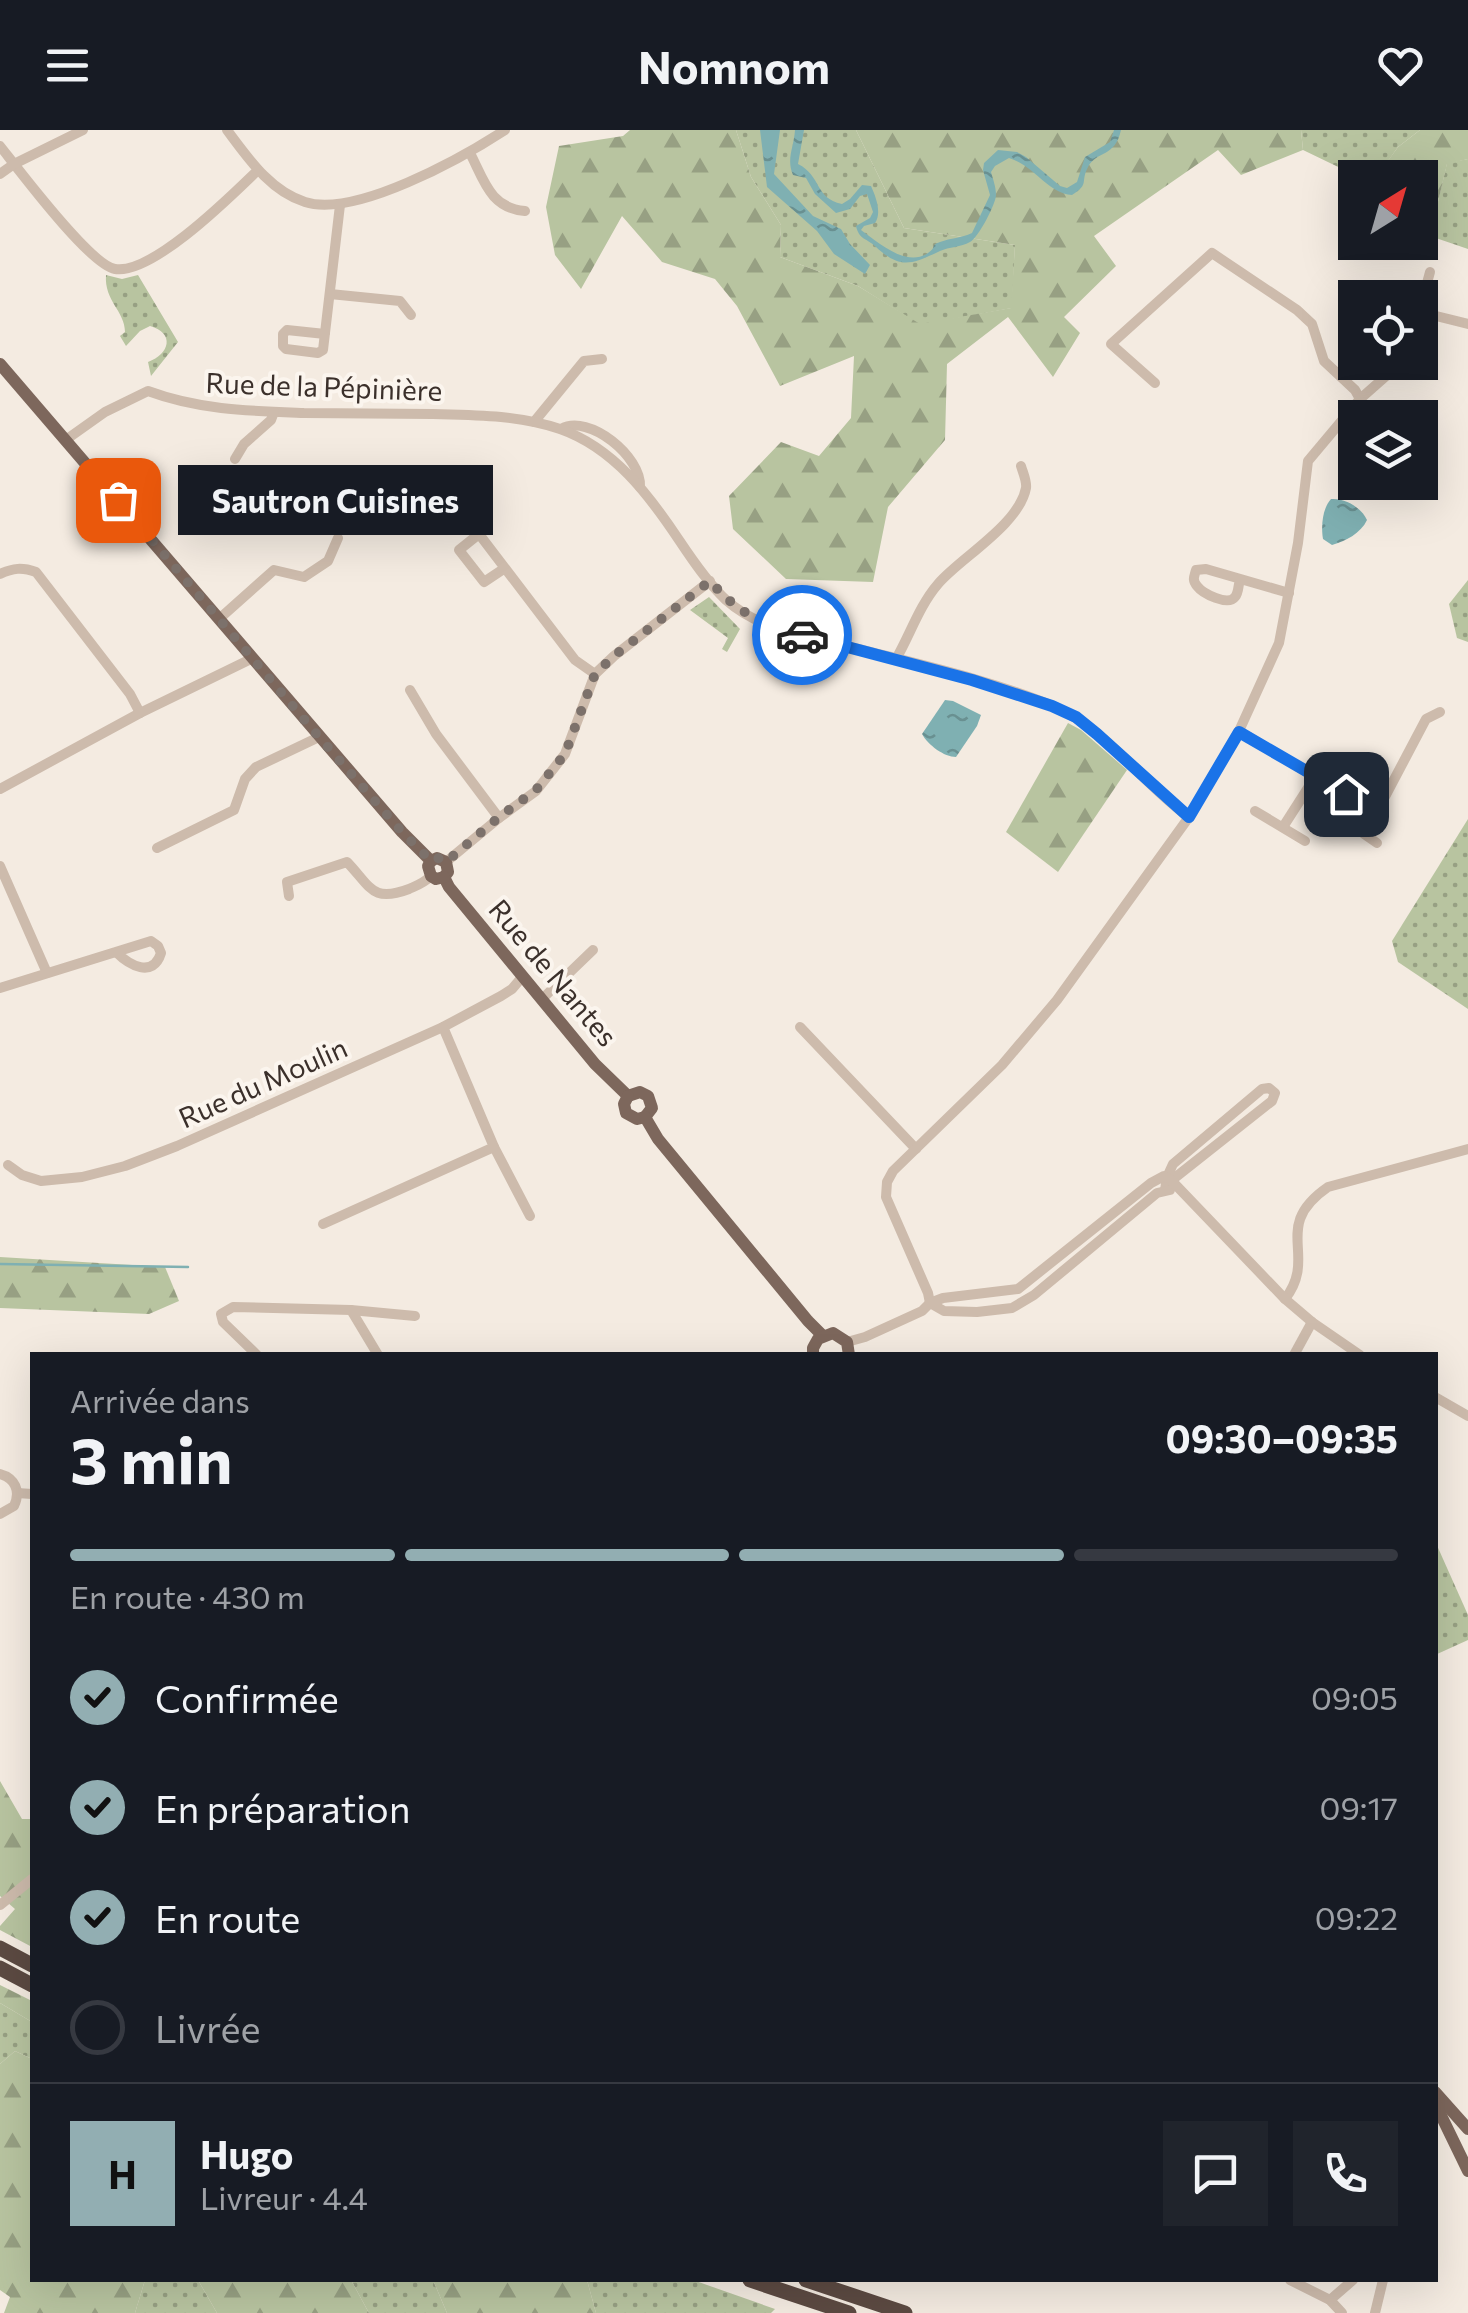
<!DOCTYPE html>
<html lang="fr">
<head>
<meta charset="utf-8">
<style>
	:root { --surface:#171b24; --page:#20242c; --text:#f1f3f6; --muted:#9ea1a6; --line:#363941; --accent:#92aeb2 }
	body { margin:0; font-family:Commissioner,sans-serif; background:var(--page); color:var(--text); height:100vh; display:flex; flex-direction:column; font-size:38px; white-space:nowrap }
	* { box-sizing:border-box; margin:0 }
	p { font-size:32px; color:var(--muted) }
	.icon { flex:none; width:55px; height:55px; fill:none; stroke:currentColor; stroke-width:2; stroke-linecap:round; stroke-linejoin:round }
	.map { position:relative; flex:1; overflow:hidden }
	.panel { position:absolute; left:30px; top:1222px; width:1408px; height:930px; display:flex; flex-direction:column; background:var(--surface); border-radius:0px; box-shadow:0 10px 40px #0002 }
	.panel>* { flex:none }
	.needle { width:65px; rotate:37deg }
	.fabs { position:absolute; left:1338px; top:30px; display:grid; gap:20px }
	.fabs a { display:grid; place-items:center; width:100px; height:100px; border-radius:0px; background:var(--surface); box-shadow:0 10px 40px #0002; font-size:50px }
	.pin { position:absolute; display:grid; place-items:center; width:85px; height:85px; color:#fff; margin:-42px; border-radius:20px; box-shadow:0 5px 15px #0006 }
	.courier { position:absolute; display:grid; place-items:center; width:100px; height:100px; margin:-50px; border:8px solid #1a73e8; border-radius:50%; background:#fff; color:#222; box-shadow:0 2px 12px #0007 }
	.bubble { position:absolute; height:70px; border-radius:0px; background:var(--surface); box-shadow:0 10px 40px #0002; font-size:32px; font-weight:700; line-height:70px; text-align:center }
	.headline em { font-style:normal; font-weight:700 }
	.headline div { display:flex; flex-direction:column-reverse }
	.headline { display:flex; align-items:center; justify-content:space-between; height:170px; padding:0 40px }
	h1 { font-size:65px; font-weight:700; line-height:75px }
	.bar { display:grid; grid-template-columns:repeat(4,1fr); gap:15px 10px; align-content:center; height:120px; padding:0 40px }
	.bar i { height:12px; border-radius:8px; background:var(--line) }
	.bar .current { background:var(--accent) }
	.bar p { grid-column:span 4 }
	.line { display:flex; align-items:center; gap:25px; padding:0 40px; border-top:2px solid var(--line) }
	.line div { flex:1 }
	.round { display:grid; place-items:center; flex:none; width:105px; height:105px; border-radius:0px; background:var(--page) }
	ol { padding:0 40px; list-style:none }
	li { display:flex; align-items:center; gap:30px; height:110px }
	li p { margin-inline-start:auto }
	li .icon { padding:10px; border-radius:50%; background:var(--accent); color:#111; stroke-width:4 }
	li:last-child { color:var(--muted) }
	li i { width:55px; height:55px; border:5px solid var(--line); border-radius:50% }
	header { display:flex; justify-content:space-between; align-items:center; height:130px; padding:0 40px; background:var(--surface); font-size:45px; font-weight:700 }
	.map>svg:first-child { display:block }
</style>
</head>
<body>
<header><svg class="icon" aria-label="menu" viewBox="0 0 24 24"><path d="M4 6h16M4 12h16M4 18h16"/></svg>Nomnom<svg class="icon" aria-label="heart" viewBox="0 0 24 24"><path d="M12 20l-8-8c-3-5 5-10 8-4 3-6 11-1 8 4z"/></svg></header>
<div class="map">
<svg width="1468" height="2183" viewBox="0 0 1468 2183">
	<defs>
		<pattern id="grass-dots" width="8" height="8" patternUnits="userSpaceOnUse" patternTransform="scale(2.5)"><rect width="8" height="8" fill="#b8c4a0"/><path d="M2 2h.1M6 6h.1" fill="none" stroke="#97a083" stroke-width="1.8" stroke-linecap="round"/></pattern>
		<pattern id="forest-firs" width="22" height="20" patternUnits="userSpaceOnUse" patternTransform="scale(2.5)"><rect width="22" height="20" fill="#b8c4a0"/><path d="M5 1l3.5 6h-7zM16 11l3.5 6h-7z" fill="#97a083"/></pattern>
		<pattern id="water-ripples" width="26" height="14" patternUnits="userSpaceOnUse" patternTransform="scale(2.5)"><rect width="26" height="14" fill="#7fb0b2"/><path d="M2 4q2-2 4 0t4 0M15 11q2-2 4 0t4 0" fill="none" stroke="#699091"/></pattern>
	</defs>
	<rect width="100%" height="100%" fill="#f4ebe1"/>
	<g fill="url(#grass-dots)">
		<path d="M736 0H856L904 98 1015 115 1012 178 920 195 858 156 780 127 781 95 751 47Z"/>
		<path d="M1301 0H1420L1398 17 1376 48 1359 47 1303 20Z"/>
		<path d="M1468 29V119L1430 106 1447 33Z"/>
		<path d="M138 145 178 212 151 246 148 232C170 224 175 203 150 196L140 201 126 216 120 206 125 202C125 181 104 171 106 145L122 149Z"/>
		<path d="M1468 450V512L1457 508 1449 474Z"/>
		<path d="M709 467 740 499 727 522 722 519 728 508 690 480Z"/>
		<path d="M1468 689V879L1398 832 1392 811Z"/>
		<path d="M1435 1411 1468 1485V1510L1435 1525Z"/>
		<path d="M0 1873 32 1892V1929L15 1921 0 1934Z"/>
		<path d="M145 2150H198L217 2183H135Z"/>
		<path d="M351 2150H433L447 2183H369Z"/>
		<path d="M587 2150H693L775 2179 771 2183H596Z"/>
	</g>
	<g fill="url(#forest-firs)">
		<path d="M630 0H736L751 47 781 95 780 127 858 156 920 194 1011 178 1015 115 904 98 856 0H1301L1303 20 1241 45 1218 20 1094 106 1116 136 1064 187 1080 203 1053 247 1008 187 947 234 945 310 888 377 873 452 786 449 733 399 729 366 781 312 819 326 851 288 854 226 780 256 737 176 715 149 662 132 622 86 581 159 555 125 546 77 559 16 623 6Z"/>
		<path d="M1420 0H1468V29L1447 34 1430 106 1421 128 1378 113 1420 112V48L1376 47 1398 17Z"/>
		<path d="M1068 593 1081 600 1127 640 1058 742 1006 702Z"/>
		<path d="M0 1127 165 1137 179 1171 149 1184 0 1178Z"/>
		<path d="M0 1651 22 1689H32V1817L0 1800V1796L15 1779 0 1766Z"/>
		<path d="M0 1855 32 1871V1892L0 1873Z"/>
		<path d="M15 1921 32 1929V2150H145L135 2183H4L10 2167 0 2160V1934Z"/>
		<path d="M198 2150H351L369 2183H217Z"/>
		<path d="M433 2150H587L596 2183H447Z"/>
	</g>
	<g fill="url(#water-ripples)">
		<path d="M760 0H780L774 44 813 86 841 99 850 114 870 135 865 144 834 124 817 101 767 57Z"/>
		<path d="M795 0H804L798 34C822 46 814 68 842 74L850 69 862 55 871 56C876 67 882 83 875 93L864 96 861 100C878 112 906 138 928 123 938 116 929 116 940 112 951 108 961 108 972 103L990 65 983 40 984 33 998 20 1017 22 1026 27 1060 56 1067 58 1077 52 1085 27 1110 12 1114 0H1121C1115 28 1097 20 1088 37 1080 52 1090 54 1072 65 1047 63 1035 36 1009 28L995 36 991 42C993 49 996 57 996 65 996 74 978 108 970 112 961 117 949 117 940 121 912 134 901 140 876 117 867 108 859 110 856 96L870 88 873 82 867 64 860 66 850 79 836 83 815 64 806 48 793 45C786 29 794 17 795 0Z"/>
		<path d="M1331 369C1345 368 1361 377 1367 390 1361 403 1346 411 1332 415L1323 409C1321 397 1322 379 1331 369Z"/>
		<path d="M945 570 953 571 981 585 977 596 956 627C944 627 928 615 922 604Z"/>
	</g>
	<g fill="none" stroke-linecap="round" stroke-linejoin="round">
		<path stroke="#7fb0b2" stroke-width="2.5" d="M0 1134 188 1137"/>
		<g stroke="#cdbbac" stroke-width="10">
			<path d="M227 0C248 28 270 61 305 72 355 88 462 28 505 0"/>
			<path d="M0 16C19 40 90 135 115 139 152 145 231 66 258 40"/>
			<path d="M470 23C484 50 490 78 525 81"/>
			<path d="M0 44 14 34 83 0"/>
			<path d="M330 164 400 171 411 185"/>
			<path d="M1420 179 1430 142"/>
			<path d="M1420 182 1468 194"/>
			<path d="M325 204 287 200 283 204V216L286 219 318 223 323 220 340 75"/>
			<path d="M1155 253 1111 214 1212 123 1297 180 1312 194 1324 231 1355 260 1360 269"/>
			<path d="M534 292 584 231 602 229"/>
			<path d="M561 299C589 283 642 327 640 357"/>
			<path d="M67 309 105 282 148 261C199 280 250 281 304 283 347 283 390 284 433 284 476 285 518 285 560 299 614 318 649 365 679 410 693 431 708 453 726 470 763 503 820 510 867 521 926 536 1000 553 1055 577 1109 601 1142 654 1189 687"/>
			<path d="M235 329 244 314 271 290 274 282"/>
			<path d="M505 438 484 452 459 420 479 404 575 530 595 544"/>
			<path d="M0 444C13 438 22 437 36 442L130 564 140 583"/>
			<path d="M1240 450C1238 455 1239 462 1235 467 1228 476 1203 464 1197 456 1192 450 1194 447 1196 440L1206 439 1289 463"/>
			<path d="M219 489 274 440 304 447 328 431 338 408"/>
			<path d="M896 529C910 505 919 476 938 454 960 428 1019 395 1026 358 1027 351 1023 343 1021 336"/>
			<path d="M410 560 436 604 499 688"/>
			<path d="M1239 601 1315 647 1378 680 1426 589 1440 582"/>
			<path d="M0 659 140 583 253 528"/>
			<path d="M1255 681 1305 711"/>
			<path d="M1283 697 1315 647"/>
			<path d="M1377 713 1364 704 1378 680"/>
			<path d="M157 718 234 680 245 649 256 637 319 607"/>
			<path d="M446 732 499 688 536 661 565 624 595 544 614 526 710 451"/>
			<path d="M0 736 47 843"/>
			<path d="M289 766 287 752 347 732C371 757 372 773 409 759 418 755 424 753 431 746"/>
			<path d="M0 858 151 811 158 816 161 823C153 849 129 835 116 822"/>
			<path d="M542 869 593 820"/>
			<path d="M800 897 916 1019"/>
			<path d="M1269 958 1275 963 1272 971 1172 1050 1165 1060 1167 1047 1173 1034 1262 959Z"/>
			<path d="M494 1017 530 1086"/>
			<path d="M8 1035 22 1045 41 1051 82 1047 125 1036 177 1016 443 897 501 866 512 859 523 846"/>
			<path d="M323 1094 494 1017 443 897"/>
			<path d="M1285 1169C1319 1125 1270 1097 1328 1057L1468 1019"/>
			<path d="M930 1173 928 1163 886 1067 887 1052 893 1041 1002 935 1057 870 1189 687 1239 601 1279 513 1298 413 1308 331 1360 269 1394 239 1399 232"/>
			<path d="M930 1173 944 1181 977 1182 1012 1178 1034 1165 1157 1063 1170 1060"/>
			<path d="M351 1180 378 1225"/>
			<path d="M847 1212 865 1207 922 1181 930 1173 943 1168 1018 1159 1151 1053 1164 1046 1171 1050 1285 1169 1312 1192 1360 1225"/>
			<path d="M257 1225 223 1192 221 1184 233 1177 351 1180 415 1186"/>
			<path d="M1294 1225 1312 1192"/>
			<path d="M1435 1267 1468 1286"/>
			<path d="M0 1344C15 1348 21 1361 14 1376L0 1384"/>
			<path d="M17 1363 32 1364"/>
			<path d="M0 1775 32 1749"/>
			<path d="M1290 2150 1330 2170 1342 2183"/>
			<path d="M1330 2170 1353 2150"/>
			<path d="M1375 2183 1383 2150"/>
		</g>
		<g stroke="#7d675c" stroke-width="12">
			<path d="M0 234 402 702 431 731 437 728 446 732 448 742 444 747 449 757 595 934 628 966"/>
			<path d="M431 731 428 736 431 746 436 749 444 747"/>
			<path d="M628 966 640 962 648 966 652 978 645 987"/>
			<path d="M628 966 624 974 626 983 637 989 645 987"/>
			<path d="M645 987 658 1009 808 1191 822 1205"/>
			<path d="M813 1225V1218L818 1209 833 1203 847 1212 849 1225"/>
			<path d="M1435 1962 1468 1999"/>
			<path d="M1435 1973 1468 2041"/>
		</g>
		<g stroke="#5c4a42" stroke-width="15">
			<path d="M0 1818 32 1835"/>
			<path d="M0 1838 32 1855"/>
			<path d="M750 2150 849 2183"/>
			<path d="M806 2150 905 2183"/>
		</g>
	</g>
	<g fill="none" stroke-linecap="round" stroke-linejoin="round">
		<path stroke="#7c716b" stroke-width="10" stroke-dasharray="0 18" d="M118 370 319 607 402 702 431 731 438 728 446 732 498 688 536 660 565 624 595 544 614 526 710 451C737 482 762 495 802 505"/>
		<path stroke="#1a73e8" stroke-width="12" d="M802 505 972 550 1052 576 1076 587 1097 604 1189 687 1239 602 1346 664"/>
	</g>
	<g text-anchor="middle" stroke-width="8" stroke-linejoin="round" paint-order="stroke">
		<g font-size="28" fill="#3b302b" stroke="#fbf5ee">
			<text transform="translate(324 257) rotate(2)" y="10">Rue de la Pépinière</text>
			<text transform="translate(553 843) rotate(50)" y="10">Rue de Nantes</text>
			<text transform="translate(263 953) rotate(-24)" y="10">Rue du Moulin</text>
		</g>
	</g>
</svg>
<div class="fabs">
<a><svg class="needle" viewBox="-14 -14 28 28"><path d="M0-13l5 13h-10z" fill="#e53935"/><path d="M0 13l5-13h-10z" fill="#9ea1a6"/></svg></a>
<a><svg class="icon" aria-label="locate" viewBox="0 0 24 24"><circle cx="12" cy="12" r="6"/><path d="M12 2v4M12 18v4M2 12h4M18 12h4"/></svg></a>
<a><svg class="icon" aria-label="layers" viewBox="0 0 24 24"><path d="M12 4l9 5-9 5-9-5zM3 14l9 5 9-5"/></svg></a>
</div>
<div class="pin" style="left:118px;top:370px;background:#ea580c"><svg class="icon" aria-label="bag" viewBox="0 0 24 24"><path d="M5 8h14l-1 12H6zM9 8a3 3 0 0 1 6 0"/></svg></div>
<div class="pin" style="left:1346px;top:664px;background:#1f2937"><svg class="icon" aria-label="home" viewBox="0 0 24 24"><path d="M3 11l9-7 9 7M6 9v11h12V9"/></svg></div>
<div class="courier" style="left:802px;top:505px"><svg class="icon" aria-label="car" viewBox="0 0 24 24"><path d="M5 17H2v-5l4-1 3-4h7l3 4 3 1v5h-3M9 17h6M6 11h13"/><circle cx="7" cy="17" r="2"/><circle cx="17" cy="17" r="2"/></svg></div>
<div class="bubble" style="left:178px;top:335px;width:315px">Sautron Cuisines</div>
<section class="panel">
<div class="headline"><div><h1>3 min</h1><p>Arrivée dans</p></div><em>09:30–09:35</em></div>
<div class="bar"><i class="current"></i><i class="current"></i><i class="current"></i><i></i><p>En route · 430 m</p></div>
<ol>
<li><svg class="icon" aria-label="check" viewBox="0 0 24 24"><path d="M5 12l5 5 9-10"/></svg>Confirmée<p>09:05</p></li>
<li><svg class="icon" aria-label="check" viewBox="0 0 24 24"><path d="M5 12l5 5 9-10"/></svg>En préparation<p>09:17</p></li>
<li><svg class="icon" aria-label="check" viewBox="0 0 24 24"><path d="M5 12l5 5 9-10"/></svg>En route<p>09:22</p></li>
<li><i></i>Livrée</li>
</ol>
<div class="line" style="height:180px"><b class="round" style="background:var(--accent);color:#111">H</b><div><b>Hugo</b><p>Livreur · 4.4</p></div><a class="round"><svg class="icon" aria-label="chat" viewBox="0 0 24 24"><path d="M4 5h16v11H9l-5 4z"/></svg></a><a class="round"><svg class="icon" aria-label="phone" viewBox="0 0 24 24"><path d="M5 4h4l2 5-3 2q2 4 5 5l2-3 5 2v4C11 20 4 13 5 4z"/></svg></a></div>
</section>
</div>
</body>
</html>
